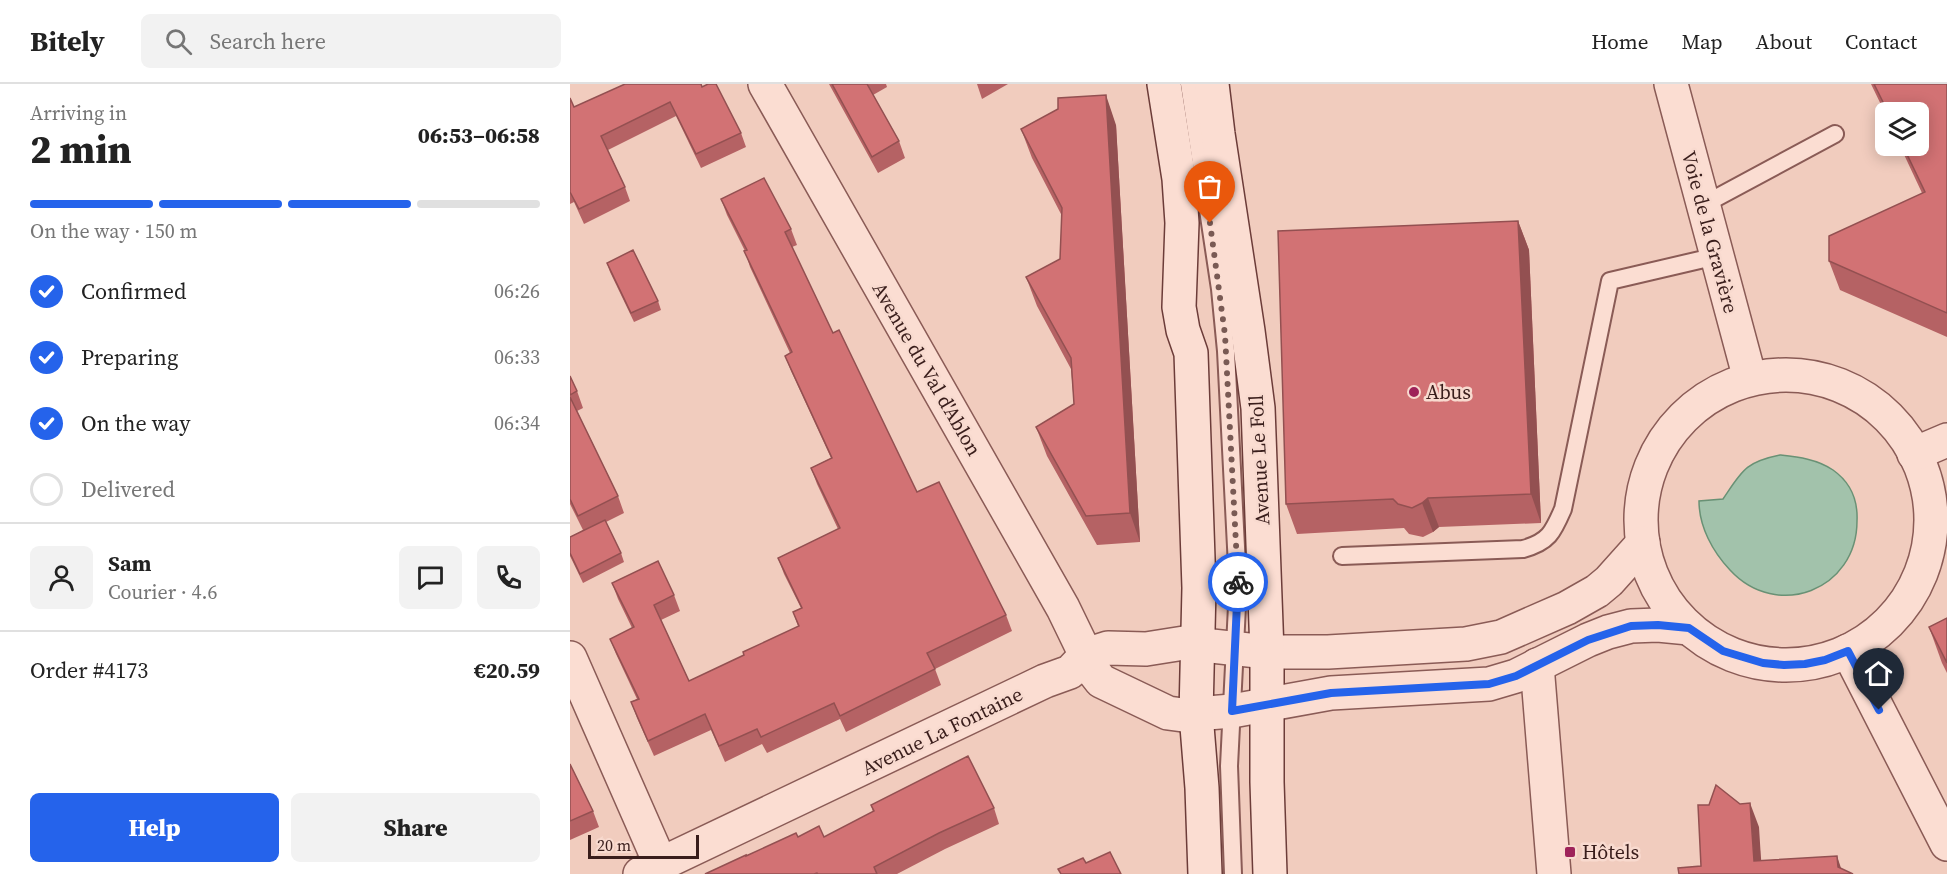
<!DOCTYPE html>
<html lang="en">
<head>
<meta charset="utf-8">
<style>
	:root { --surface:#fff; --page:#f2f2f2; --text:#222; --muted:#767676; --line:#e0e0e0; --accent:#2563eb }
	body { margin:0; font-family:"Source Serif 4",serif; background:var(--page); color:var(--text); height:100vh; display:flex; flex-direction:column; font-size:22px; white-space:nowrap }
	* { box-sizing:border-box; margin:0 }
	p { font-size:20px; color:var(--muted) }
	.icon { flex:none; width:33px; height:33px; fill:none; stroke:currentColor; stroke-width:2; stroke-linecap:round; stroke-linejoin:round }
	.map { position:relative; flex:1; overflow:hidden }
	.side { display:flex; flex-direction:column; background:var(--surface); width:570px }
	.side>* { flex:none }
	.fabs { position:absolute; left:1305px; top:18px; display:grid; gap:12px }
	.fabs a { display:grid; place-items:center; width:54px; height:54px; border-radius:9px; background:var(--surface); box-shadow:0 3px 15px #0003; font-size:30px }
	.scale { position:absolute; left:18px; bottom:15px; width:111px; box-sizing:border-box; padding-left:6px; border:3px solid #391d1b; border-top:0; font-size:16px; line-height:21px; white-space:nowrap; color:#391d1b; -webkit-text-stroke:4px #f8dacf; paint-order:stroke }
	.pin { position:absolute; display:grid; place-items:center; width:51px; height:51px; color:#fff; margin:-62px -26px; border-radius:50% 50% 50% 0; rotate:-45deg; box-shadow:0 0 6px #0007 }
	.pin .icon { rotate:45deg }
	.courier { position:absolute; display:grid; place-items:center; width:60px; height:60px; margin:-30px; border:4px solid #2563eb; border-radius:50%; background:#fff; color:#222; box-shadow:0 2px 8px #0007 }
	.overview em { font-style:normal; font-weight:800 }
	.overview div { display:flex; flex-direction:column-reverse }
	.overview { display:flex; align-items:center; justify-content:space-between; height:102px; padding:0 30px }
	h1 { font-size:39px; font-weight:800; line-height:45px }
	.bar { display:grid; grid-template-columns:repeat(4,1fr); gap:9px 6px; align-content:center; height:72px; padding:0 30px }
	.bar i { height:8px; border-radius:4px; background:var(--line) }
	.bar .active { background:var(--accent) }
	.bar p { grid-column:span 4 }
	.line { display:flex; align-items:center; gap:15px; padding:0 30px; border-top:2px solid var(--line) }
	.line div { flex:1 }
	.round { display:grid; place-items:center; flex:none; width:63px; height:63px; border-radius:9px; background:var(--page) }
	ol { padding:0 30px; list-style:none }
	li { display:flex; align-items:center; gap:18px; height:66px }
	li p { margin-inline-start:auto }
	li .icon { padding:6px; border-radius:50%; background:var(--accent); color:#fff; stroke-width:4 }
	li:last-child { color:var(--muted) }
	li i { width:33px; height:33px; border:3px solid var(--line); border-radius:50% }
	.primary-button { display:flex; gap:12px; margin-top:auto; padding:12px 30px }
	.primary-button a { flex:1; height:69px; border-radius:9px; background:var(--accent); color:#fff; font-size:24px; font-weight:800; line-height:69px; text-align:center }
	.primary-button a+a { background:var(--page); color:var(--text) }
	header { display:flex; align-items:center; gap:36px; box-sizing:border-box; height:84px; padding:0 30px; background:var(--surface); border-bottom:2px solid var(--line) }
	header strong { font-size:28px }
	nav { display:flex; gap:33px; margin-inline-start:auto; font-size:21px }
	.search { width:420px; height:54px; background:var(--page); display:flex; align-items:center; gap:15px; box-sizing:border-box; padding:0 21px; border-radius:9px; color:var(--muted); font-size:22px }
	main { display:flex; flex:1; min-height:0 }
	.map>svg:first-child { display:block }
</style>
</head>
<body>
<header>
<strong>Bitely</strong>
<div class="search"><svg class="icon" aria-label="search" viewBox="0 0 24 24"><circle cx="10" cy="10" r="6"/><path d="M15 15l6 6"/></svg>Search here</div>
<nav><a>Home</a><a>Map</a><a>About</a><a>Contact</a></nav>
</header>
<main>
<section class="side">
<div class="overview"><div><h1>2 min</h1><p>Arriving in</p></div><em>06:53–06:58</em></div>
<div class="bar"><i class="active"></i><i class="active"></i><i class="active"></i><i></i><p>On the way · 150 m</p></div>
<ol>
<li><svg class="icon" aria-label="check" viewBox="0 0 24 24"><path d="M5 12l5 5 9-10"/></svg>Confirmed<p>06:26</p></li>
<li><svg class="icon" aria-label="check" viewBox="0 0 24 24"><path d="M5 12l5 5 9-10"/></svg>Preparing<p>06:33</p></li>
<li><svg class="icon" aria-label="check" viewBox="0 0 24 24"><path d="M5 12l5 5 9-10"/></svg>On the way<p>06:34</p></li>
<li><i></i>Delivered</li>
</ol>
<div class="line" style="height:108px"><a class="round"><svg class="icon" aria-label="person" viewBox="0 0 24 24"><circle cx="12" cy="8" r="4"/><path d="M4 21q1-7 8-7t8 7"/></svg></a><div><b>Sam</b><p>Courier · 4.6</p></div><a class="round"><svg class="icon" aria-label="chat" viewBox="0 0 24 24"><path d="M4 5h16v11H9l-5 4z"/></svg></a><a class="round"><svg class="icon" aria-label="phone" viewBox="0 0 24 24"><path d="M5 4h4l2 5-3 2q2 4 5 5l2-3 5 2v4C11 20 4 13 5 4z"/></svg></a></div>
<div class="line" style="height:78px"><div>Order #4173</div><b>€20.59</b></div>
<div class="primary-button"><a>Help</a><a>Share</a></div>
</section>
<div class="map">
<svg width="1377" height="790" viewBox="0 0 1377 790">
	<rect width="100%" height="100%" fill="#f1ccbe"/>
	<path fill="#a2c2ab" stroke="#699175" stroke-width="1.5" d="M1210 371C1228 373 1247 375 1263 386 1280 398 1288 416 1287 437 1287 506 1207 537 1160 486 1143 468 1129 443 1129 417L1153 415C1172 387 1175 378 1210 371Z"/>
	<g fill="none" stroke-linecap="round" stroke-linejoin="round">
		<defs>
			<g id="service">
				<path d="M619 0 650 205 656 267 668 502 659 682 663 790"/>
				<path d="M1133 121 1265 50"/>
				<path d="M772 472 953 465C979 458 983 448 993 425L1040 197 1147 172"/>
			</g>
			<g id="minor">
				<path d="M195 0 493 524 524 588 531 597 598 629 613 631 662 627 761 609 919 600 946 592 1018 556 1038 548 1061 542 1088 541 1119 544"/>
				<path d="M1101 0 1180 295"/>
				<circle cx="1216" cy="436" r="145"/>
				<path d="M1344 370 1377 356"/>
				<path d="M1278 567 1377 760"/>
				<path d="M0 574 91 781"/>
				<path d="M967 581 984 790"/>
				<path d="M70 790 475 597 500 588 516 571 538 564 576 565 614 559 697 568H758L896 560 931 553 997 524 1027 507 1039 497 1073 459"/>
			</g>
			<g id="secondary">
				<path d="M594 0 609 95 612 139 609 223 613 246 621 269 629 504 626 630 632 704 635 790"/>
				<path d="M642 0 648 50 678 247 688 324 697 568V698L700 790"/>
			</g>
		</defs>
		<use href="#service" stroke="#8a5b56" stroke-width="20"/>
		<use href="#minor" stroke="#8a5b56" stroke-width="36"/>
		<use href="#secondary" stroke="#6c3c39" stroke-width="36"/>
		<use href="#service" stroke="#fbddd2" stroke-width="16"/>
		<use href="#minor" stroke="#fbddd2" stroke-width="33"/>
		<use href="#secondary" stroke="#fbddd2" stroke-width="33"/>
	</g>
	<g fill="#b56264">
		<path d="M259 0H316L317 3 303 11 329 57 335 74 308 89Z"/>
		<path d="M407 0H438L412 15Z"/>
		<path d="M1301 0H1377V253L1270 206 1259 177 1352 109 1330 62H1348V28H1316V31Z"/>
		<path d="M132 3 171 49 176 63 131 84 106 32 38 66 55 103 60 117 14 140 4 118 0 120V14L4 23Z"/>
		<path d="M546 41 570 458 527 461 477 372 466 343 504 320 501 285 467 222 456 193 490 175 492 132 462 74 451 45Z"/>
		<path d="M151 115 221 145 227 161 222 163 263 249 347 408 436 531 442 547 365 585 371 601 276 648 270 635 197 669 192 660 155 678 141 646 84 672 67 634 61 618 67 615 46 570 40 555 62 544 48 515 42 499 104 511 110 527 91 536 119 597 174 572 228 542 223 528 231 524 214 490 208 474 268 445 247 400 241 384 261 374 221 287 215 272 220 269 180 183 175 167 157 131Z"/>
		<path d="M948 137 959 166 971 439 869 443 863 448 853 453 839 450 834 444 727 450 716 420Z"/>
		<path d="M37 179 88 217 91 226 64 238 40 188Z"/>
		<path d="M0 292 7 307 13 324 7 327 48 412 54 429 36 438 51 469 54 478 13 499 0 472V453L13 446 0 420Z"/>
		<path d="M1377 534V589L1372 579 1359 543Z"/>
		<path d="M0 680 23 727 29 743 0 756Z"/>
		<path d="M301 721 424 724 429 740 375 765 327 790H135L176 772 228 753H254L303 728Z"/>
	</g>
	<g fill="#935051">
		<path d="M536 11 546 41 570 458 560 429Z"/>
		<path d="M948 137 959 166 971 439 961 410Z"/>
		<path d="M858 414 869 443 863 448 852 419Z"/>
		<path d="M1180 719 1189 743 1192 790 1184 777Z"/>
		<path d="M1267 772 1273 790 1268 783Z"/>
	</g>
	<g fill="#d27274" stroke="#935051" stroke-width="1.5">
		<path d="M55 0H131L132 3 138 0H146L171 49 126 70 100 18 31 52 55 103 9 125 0 108V14L4 23Z"/>
		<path d="M262 0H297L329 57 302 73Z"/>
		<path d="M1304 0H1377V229L1259 177V152L1355 108 1333 62H1348V28H1318Z"/>
		<path d="M536 11 560 429 516 432 466 343 504 320 501 274 456 193 490 175 492 124 451 45 488 25V14Z"/>
		<path d="M194 94 221 145 215 148 263 249 269 246 347 408 369 398 436 531 357 569 365 585 270 632 264 619 191 653 187 645 149 662 135 630 78 657 61 618 69 615 40 555 64 543 42 499 88 477 104 511 84 521 119 597 174 571 173 568 229 542 223 528 232 524 208 474 270 444 241 384 262 374 215 272 222 268 174 167 177 166 151 115Z"/>
		<path d="M948 137 961 410 858 414 852 419 842 424 828 420 823 415 716 420 708 147Z"/>
		<path d="M63 166 88 217 61 229 37 179Z"/>
		<path d="M0 292 7 307 0 311Z"/>
		<path d="M0 313 48 412 8 432 0 415Z"/>
		<path d="M35 436 51 469 10 490 0 469V453Z"/>
		<path d="M1377 534V579L1359 543Z"/>
		<path d="M398 672 424 724 369 749 304 783 307 790H248L247 789 244 790H135L176 771V772L226 749 228 753 249 742 254 753 304 727 301 721Z"/>
		<path d="M0 680 23 727 0 737Z"/>
		<path d="M1146 701 1170 720 1180 719 1184 777 1267 772 1268 783 1283 790H1109L1108 784 1131 782 1128 721H1139Z"/>
		<path d="M540 768 551 790H491L488 785 513 774 516 779Z"/>
	</g>
	<g fill="none" stroke-linecap="round" stroke-linejoin="round">
		<path stroke="#795a54" stroke-width="6" stroke-dasharray="0 10.8" d="M640 139 655 251 668 498"/>
		<path stroke="#2563eb" stroke-width="8" d="M668 498 662 627 761 609 919 600 946 592 1018 556 1061 542 1088 541 1119 544 1153 567 1193 579 1214 581 1235 580 1255 576 1278 567 1309 626"/>
	</g>
	<g fill="#9e2259" stroke="#f8dacf" stroke-width="2">
		<circle cx="844" cy="308" r="6"/>
		<rect x="994" y="762" width="12" height="12" rx="3"/>
	</g>
	<g text-anchor="middle" stroke-width="5" stroke-linejoin="round" paint-order="stroke">
		<g font-size="20" fill="#391d1b" stroke="#f8dacf">
			<text transform="translate(1140 148) rotate(75)" y="7">Voie de la Gravière</text>
			<text transform="translate(357 285) rotate(60)" y="7">Avenue du Val d'Ablon</text>
			<text transform="translate(689 376) rotate(-93)" y="7">Avenue Le Foll</text>
			<text transform="translate(372 647) rotate(-26)" y="7">Avenue La Fontaine</text>
		</g>
		<g font-size="20" fill="#391d1b" stroke="#f8dacf" text-anchor="start">
			<text x="856" y="315">Abus</text>
			<text x="1012" y="775">Hôtels</text>
		</g>
	</g>
</svg>
<div class="fabs">
<a><svg class="icon" aria-label="layers" viewBox="0 0 24 24"><path d="M12 4l9 5-9 5-9-5zM3 14l9 5 9-5"/></svg></a>
</div>
<div class="scale">20 m</div>
<div class="pin" style="left:640px;top:139px;background:#ea580c"><svg class="icon" aria-label="bag" viewBox="0 0 24 24"><path d="M5 8h14l-1 12H6zM9 8a3 3 0 0 1 6 0"/></svg></div>
<div class="pin" style="left:1309px;top:626px;background:#1f2937"><svg class="icon" aria-label="home" viewBox="0 0 24 24"><path d="M3 11l9-7 9 7M6 9v11h12V9"/></svg></div>
<div class="courier" style="left:668px;top:498px"><svg class="icon" aria-label="bike" viewBox="0 0 24 24"><circle cx="6" cy="16" r="4"/><circle cx="18" cy="16" r="4"/><path d="M6 16l4-8h5l3 8M10 8l3 8H6M13 5h3"/></svg></div>
</div>
</main>
</body>
</html>
